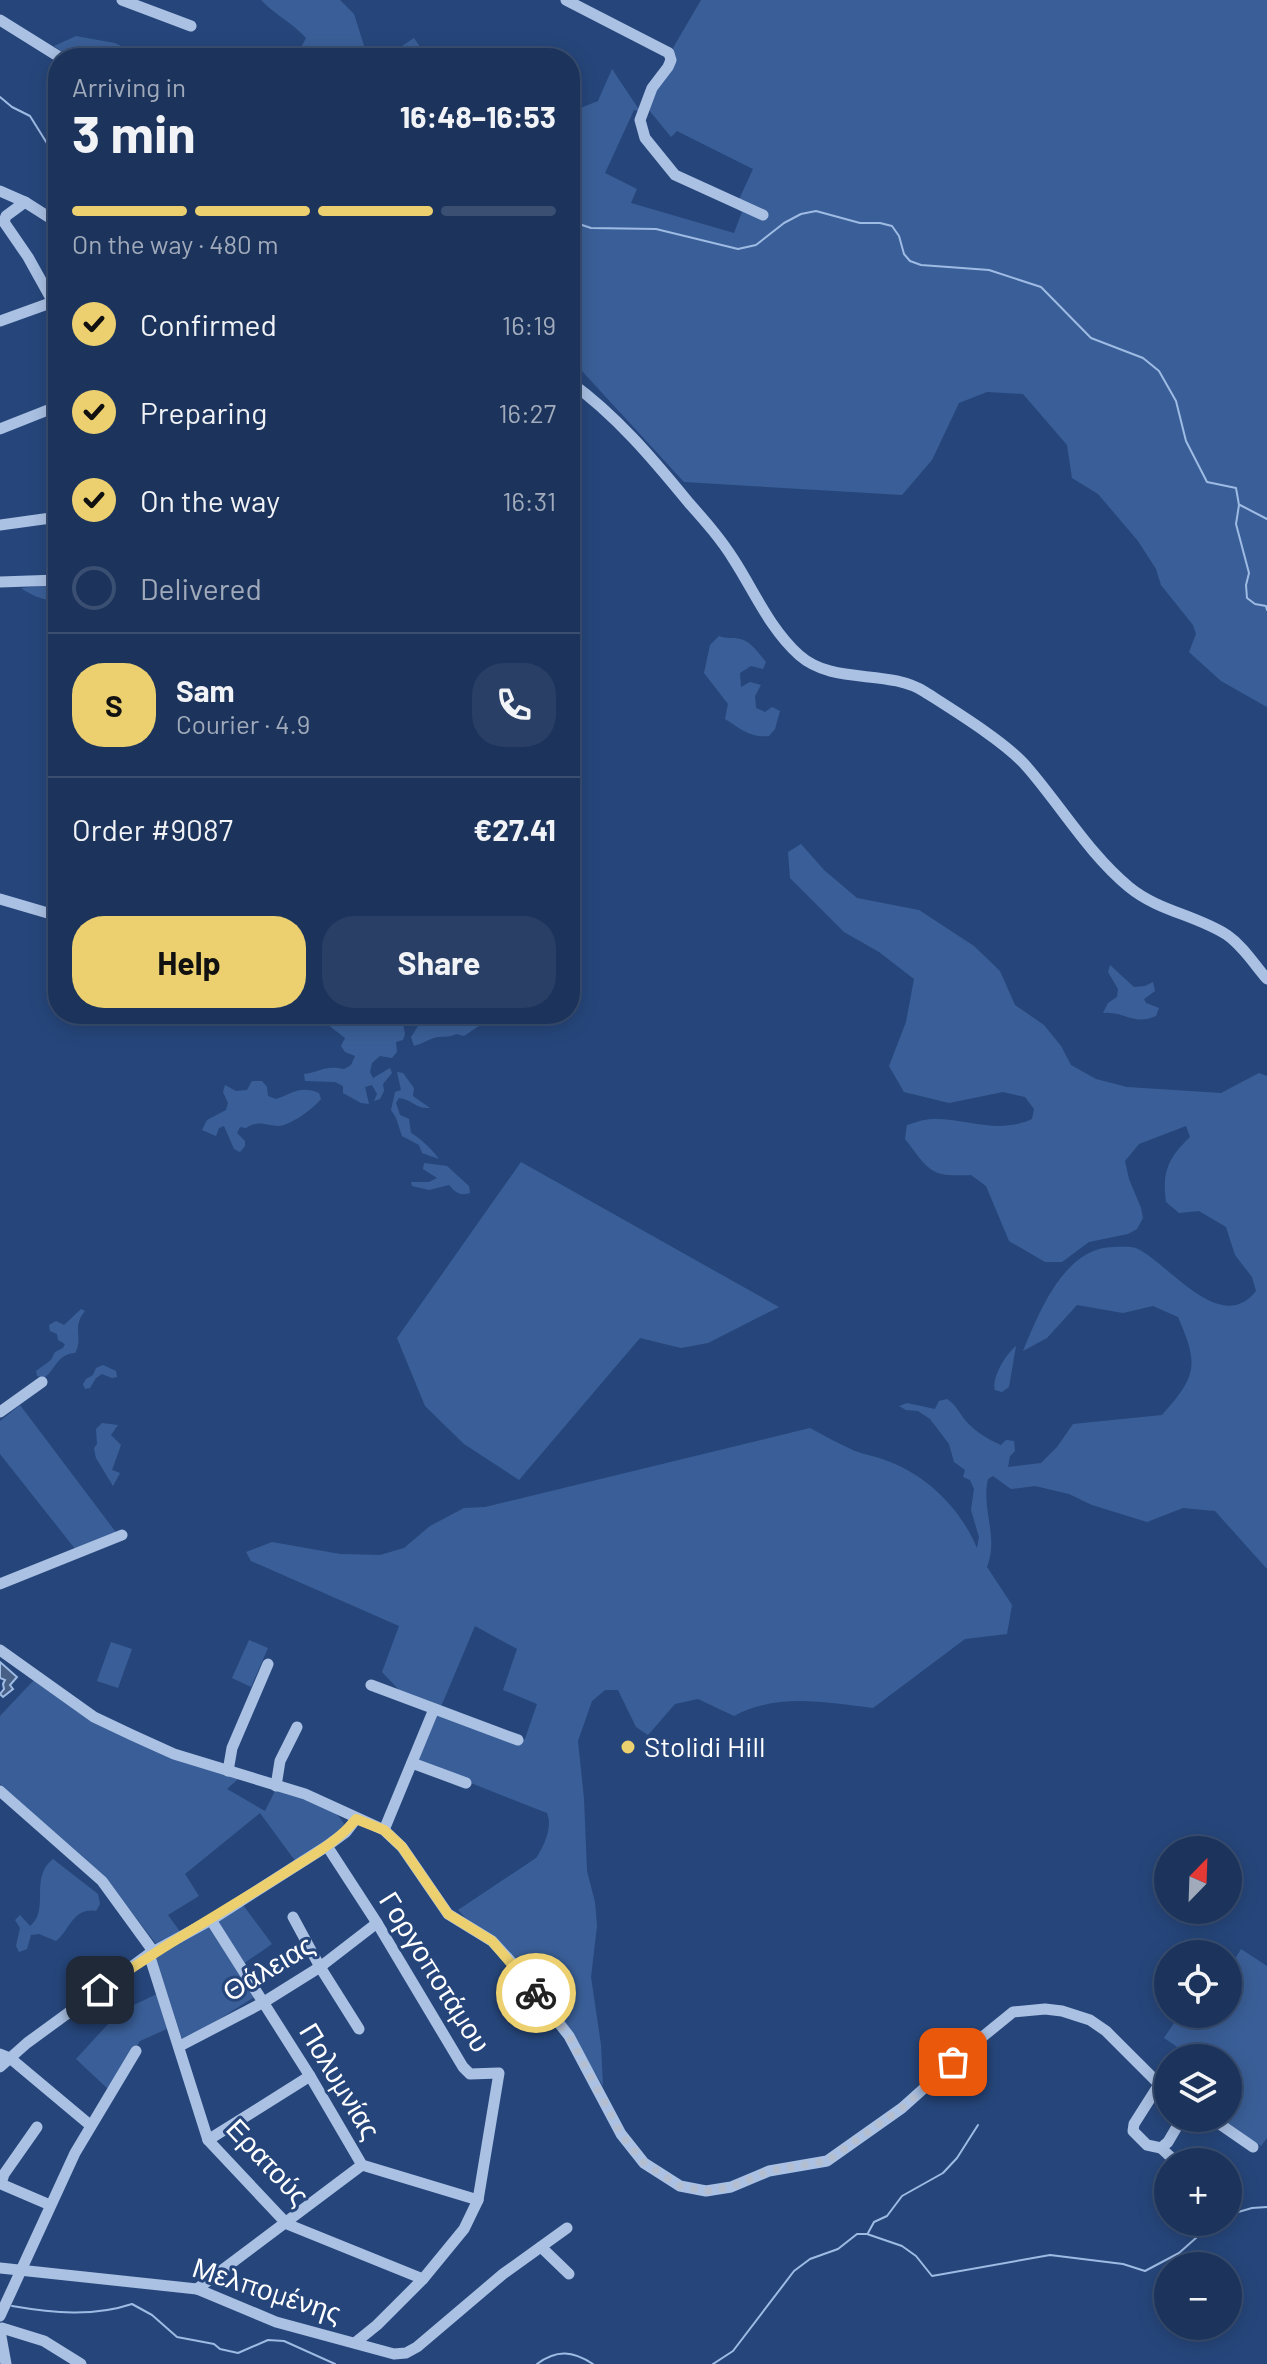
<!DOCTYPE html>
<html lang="en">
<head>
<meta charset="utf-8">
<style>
	:root { --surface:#1c345c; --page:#293f65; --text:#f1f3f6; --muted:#a0aabb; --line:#3a4f72; --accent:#ecd06f }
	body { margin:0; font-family:Barlow,sans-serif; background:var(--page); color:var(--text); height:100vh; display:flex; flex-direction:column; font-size:30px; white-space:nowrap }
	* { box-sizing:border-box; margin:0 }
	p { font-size:26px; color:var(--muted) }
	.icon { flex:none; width:44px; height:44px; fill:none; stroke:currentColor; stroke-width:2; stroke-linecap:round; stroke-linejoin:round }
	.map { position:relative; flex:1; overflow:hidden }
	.panel { position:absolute; left:48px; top:48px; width:532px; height:976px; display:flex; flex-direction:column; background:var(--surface); border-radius:32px; box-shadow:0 4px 20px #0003,0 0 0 2px var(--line) }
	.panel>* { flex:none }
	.needle { width:52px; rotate:23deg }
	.buttons { position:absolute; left:1154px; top:1836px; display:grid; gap:16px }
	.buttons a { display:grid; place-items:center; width:88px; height:88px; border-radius:50%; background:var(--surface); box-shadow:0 4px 20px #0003,0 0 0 2px var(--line); font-size:40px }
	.pin { position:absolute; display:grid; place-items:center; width:68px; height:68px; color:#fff; margin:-34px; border-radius:16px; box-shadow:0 4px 12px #0006 }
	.courier { position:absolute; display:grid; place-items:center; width:80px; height:80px; margin:-40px; border:6px solid #ecd06f; border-radius:50%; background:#fff; color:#222; box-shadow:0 2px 10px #0007 }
	.headline em { font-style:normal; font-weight:700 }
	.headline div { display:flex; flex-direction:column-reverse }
	.headline { display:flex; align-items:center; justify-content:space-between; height:136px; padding:0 24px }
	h1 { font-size:52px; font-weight:700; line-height:60px }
	.bar { display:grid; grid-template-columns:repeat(4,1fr); gap:12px 8px; align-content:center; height:96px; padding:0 24px }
	.bar i { height:10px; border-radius:6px; background:var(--line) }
	.bar .selected { background:var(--accent) }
	.bar p { grid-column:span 4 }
	.line { display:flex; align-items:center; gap:20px; padding:0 24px; border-top:2px solid var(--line) }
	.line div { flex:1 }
	.round { display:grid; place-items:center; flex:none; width:84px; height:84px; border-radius:32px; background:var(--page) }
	ol { padding:0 24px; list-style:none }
	li { display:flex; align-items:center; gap:24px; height:88px }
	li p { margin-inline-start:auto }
	li .icon { padding:8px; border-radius:50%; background:var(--accent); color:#111; stroke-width:4 }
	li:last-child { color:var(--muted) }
	li i { width:44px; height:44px; border:4px solid var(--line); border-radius:50% }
	.primary-button { display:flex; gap:16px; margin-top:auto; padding:16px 24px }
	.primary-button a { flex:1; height:92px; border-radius:32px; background:var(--accent); color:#111; font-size:32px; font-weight:700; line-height:92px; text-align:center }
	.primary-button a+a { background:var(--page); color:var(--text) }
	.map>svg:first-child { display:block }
</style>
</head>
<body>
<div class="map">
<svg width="1267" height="2364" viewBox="0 0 1267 2364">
	<rect width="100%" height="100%" fill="#26467b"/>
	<g fill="#3a5f98">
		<path d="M261 0H340L354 14 368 58H295L306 38C292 22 275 15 261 0Z"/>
		<path d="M701 0H1267V707L1221 681 1189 652 1196 634 1193 625 1161 585 1156 569 1138 541 1098 494 1072 478 1067 445 1023 394 987 392 959 403 932 460 902 495 684 482 570 358V112L598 101 612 69 640 111 634 110 605 173 637 189 631 203 734 233 742 212 735 208 753 169 677 131 671 137 649 110C651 104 652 96 655 90 663 75 683 67 673 48Z"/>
		<path d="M76 36 115 43 147 58H70L54 46Z"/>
		<path d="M414 38 426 55 421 58H384Z"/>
		<path d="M58 153V211L52 207 49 162Z"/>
		<path d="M58 584V599C47 603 31 595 21 588Z"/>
		<path d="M719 636C727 639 732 637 740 639 751 641 759 654 766 662L763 669 751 666 740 673 741 687 750 682 761 685 755 696 756 708 765 712 772 707 780 711 775 729 769 736C750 738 741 729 725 719L728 704 704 673 710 645Z"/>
		<path d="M801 844 824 870 857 898 919 910 974 946 1000 971 1015 1005 1044 1025 1061 1046 1071 1065 1096 1079 1127 1087 1221 1093 1259 1073 1267 1076V1569L1215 1511 1183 1508 1147 1522 1092 1505 1069 1494 1035 1486 1011 1489 993 1476 988 1479C981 1509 999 1537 987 1567L1012 1605 1007 1634 965 1639 873 1708C828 1703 777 1692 734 1716L698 1699 675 1704 648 1735 636 1727 618 1690H605L592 1701 578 1741 584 1799 587 1871 595 1902 597 1926 591 1977 601 2045 603 2086 563 2020 458 1910 536 1858C544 1846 553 1827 547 1813L415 1761 434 1714 518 1743 525 1739 537 1704 503 1690 517 1649 475 1626 440 1709 400 1691 382 1672 399 1626 251 1561 246 1552 272 1542 340 1554 380 1555 404 1548 430 1526 464 1508 485 1507 810 1428C825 1436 839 1444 855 1451 865 1455 875 1456 885 1460 927 1475 960 1508 977 1548L979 1537 971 1510 974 1489 970 1480 963 1477 965 1470 954 1462 949 1444 930 1419 918 1411 906 1410 899 1406 907 1403 935 1409 939 1401 947 1399C954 1404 955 1406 960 1413 969 1428 985 1438 1001 1445L1006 1440 1014 1441 1015 1451 1010 1456 1008 1467 1041 1463 1057 1447 1073 1424 1162 1415C1197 1376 1199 1365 1178 1317L1153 1306 1123 1313 1077 1305 1047 1338 1023 1351C1039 1313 1064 1247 1114 1247 1122 1247 1132 1246 1138 1249 1170 1265 1221 1336 1256 1291L1252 1277 1235 1255 1226 1227 1199 1211 1179 1213 1166 1202C1162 1172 1168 1158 1190 1137L1186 1126 1139 1144 1125 1161 1129 1179 1141 1208 1143 1218 1137 1229 1128 1234 1089 1242 1062 1262H1045L1009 1241 986 1186 971 1175C929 1177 930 1171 905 1139L907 1125C914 1123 924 1119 932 1119 967 1118 997 1135 1032 1119L1034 1109 1025 1097 1003 1092 949 1103 904 1092 889 1066 906 1022 914 979 879 952 844 932 790 878 788 852Z"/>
		<path d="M1110 965 1134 987 1145 986 1153 982 1155 991 1144 999 1146 1003 1159 1008 1156 1016C1134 1026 1124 1011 1103 1013L1108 1003 1117 997 1118 989 1108 972Z"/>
		<path d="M314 1014H331L344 1024H351L362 1014H409L403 1023 405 1034 403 1040 396 1042 397 1052 392 1058 380 1056 372 1063 370 1072 373 1078 390 1068 392 1073 383 1084 384 1091 380 1099 374 1101 377 1094 372 1085 365 1087 369 1104 361 1103 343 1093V1086L335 1082 305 1081 304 1074C322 1072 323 1065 344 1069L351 1065 355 1056 345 1052 341 1046 345 1038Z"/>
		<path d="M421 1014H487L488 1020 464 1036 456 1034C448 1038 446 1036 438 1037 431 1038 422 1044 414 1046L411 1037 420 1023Z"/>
		<path d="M397 1072 403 1073 414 1088 413 1096 430 1108C416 1109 411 1099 399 1098L396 1103 400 1115 409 1119 411 1133C419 1137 434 1151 439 1159L422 1153 419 1145 402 1136 396 1118 391 1110 395 1092 401 1090Z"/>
		<path d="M252 1081H262L267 1087 268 1096 276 1099C293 1093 301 1085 319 1093L321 1099C314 1108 290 1126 278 1126 264 1125 259 1120 246 1128L240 1127 237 1133 245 1141V1146L240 1152 234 1149 224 1126 219 1128 216 1136 202 1130 207 1120 226 1110 228 1103 223 1092 225 1085 236 1091 247 1090Z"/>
		<path d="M521 1162 779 1307 708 1343 681 1348 640 1338 519 1480 464 1444 425 1406 397 1338Z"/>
		<path d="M424 1163 447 1166 469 1186 470 1193C460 1196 456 1193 449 1185L429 1190 412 1186 411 1182H429L437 1178 423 1169Z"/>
		<path d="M81 1309 85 1311C71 1328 84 1338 75 1353 57 1354 56 1369 44 1378L37 1376 36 1371 51 1360 55 1352 63 1348 65 1344 58 1340 57 1334 50 1331 49 1325 56 1321 64 1325Z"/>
		<path d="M1016 1346 1009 1387 1002 1392 995 1390C991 1378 1006 1354 1016 1346Z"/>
		<path d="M103 1365 116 1371 117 1377 112 1378 102 1374 96 1378 90 1388 85 1389 83 1384 86 1379 93 1375 96 1368Z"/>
		<path d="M20 1405 118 1535 76 1550 0 1454V1421Z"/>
		<path d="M102 1423 118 1425 111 1435 121 1445 112 1470 120 1473 113 1486 96 1458 94 1448 97 1444 96 1429Z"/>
		<path d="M249 1640 268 1648 251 1687 232 1678Z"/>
		<path d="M111 1642 132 1649 118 1688 97 1681Z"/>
		<path d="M34 1680 81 1713 238 1779 227 1789 265 1811 276 1789C298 1796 333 1802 344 1824L341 1832 296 1862 260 1813 185 1874 199 1896 168 1915 181 1933 157 1945 106 1879 0 1784V1716Z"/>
		<path d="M53 1859 98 1894 100 1904 96 1911C73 1907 70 1930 56 1941L39 1934 31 1935 27 1949 19 1952 16 1946 20 1928 15 1920 20 1915 30 1926C47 1913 35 1888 44 1870 46 1865 50 1862 53 1859Z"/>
		<path d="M243 1905 272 1944 240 1966 259 1994 183 2042 155 1955Z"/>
		<path d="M1241 1949 1267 1966V2138L1261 2146 1218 2118H1228V2058H1171L1177 2047 1164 2038 1176 2020 1189 2029 1199 2014H1228V1970Z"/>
		<path d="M159 1993 169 2028 140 2041 108 2089 76 2059 119 2012Z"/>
	</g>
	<path fill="#486086" stroke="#9ebbe4" stroke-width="2" d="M0 1662 17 1677 10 1685 13 1689 3 1697 0 1694 4 1689 3 1684 5 1680 0 1678Z"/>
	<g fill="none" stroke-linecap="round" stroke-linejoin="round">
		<g stroke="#9ebbe4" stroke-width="2">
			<path d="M0 97 12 107 30 116 58 161"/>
			<path d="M570 221 591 228 656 229 738 249 756 245 784 223 801 214 816 211 860 223H880L892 226 899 236 904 254 910 261 921 265 989 270 1041 287 1091 338 1143 358 1159 371 1176 401 1186 441 1207 482 1236 488 1239 505 1236 524 1249 573 1246 585 1247 598 1255 604 1266 606 1267 610"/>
			<path d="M1240 505 1267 519"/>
			<path d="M1228 2215 1252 2208 1267 2207"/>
			<path d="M868 2233 874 2222 887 2216 902 2196 943 2173 957 2158 978 2125"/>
			<path d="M12 2306C53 2313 93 2317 132 2304L152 2315 177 2337 214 2344 220 2349 238 2353 268 2340 284 2341 335 2364"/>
			<path d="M537 2364C557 2349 573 2351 593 2364"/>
			<path d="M713 2364 733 2351 794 2271 810 2259 838 2249 857 2234H867L902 2246 916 2256 932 2276 1050 2255 1123 2264 1145 2271 1179 2253 1214 2222"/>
		</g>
		<g stroke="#aac1e4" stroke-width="11">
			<path d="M122 0 191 26"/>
			<path d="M566 0 669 53 671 60 668 67 652 88 640 120 645 138 675 175 763 215"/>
			<path d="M0 20 61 58"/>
			<path d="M0 191 25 202 58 223"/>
			<path d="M25 202 6 216 4 222 28 257 58 311"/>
			<path d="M0 321 53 302"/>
			<path d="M570 382C616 415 653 459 689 503 705 521 721 539 734 560 754 591 770 629 799 655 834 686 887 668 925 692 953 710 1007 743 1027 767 1061 806 1089 854 1129 887 1158 911 1196 915 1227 935 1243 946 1254 964 1267 979"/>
			<path d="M0 429 58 406"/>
			<path d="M0 525 58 517"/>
			<path d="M0 582 58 580"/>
			<path d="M0 899 58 916"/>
			<path d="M0 1412 42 1382"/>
			<path d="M0 1584 122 1535"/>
			<path d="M0 1650 94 1717 132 1735 174 1754 305 1794 384 1830 402 1847 448 1914 492 1941 515 1966 569 2036 621 2134 644 2163 680 2186 706 2191 731 2187 769 2171 827 2161 902 2108 970 2047 1013 2012 1045 2009 1062 2011 1090 2020 1106 2031 1156 2081 1168 2089"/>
			<path d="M371 1685 518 1740"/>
			<path d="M412 1763 466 1783"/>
			<path d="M228 1771 232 1748 268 1664"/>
			<path d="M276 1786 280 1761 297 1727"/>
			<path d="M0 1791 102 1881 153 1951"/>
			<path d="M384 1830 434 1709"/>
			<path d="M327 1846 377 1923 463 2067 470 2074 499 2073 478 2200 464 2229 423 2279 377 2325 356 2342"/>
			<path d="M293 1917 320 1967 359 2029"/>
			<path d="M211 1920 310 2076 362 2165 478 2200"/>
			<path d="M149 1954 208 2140 287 2224 423 2279"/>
			<path d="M180 2046 264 2002 320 1967 377 1923"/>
			<path d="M0 2054 10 2058 90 2125"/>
			<path d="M0 2067 27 2043 149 1954 211 1920 327 1846 346 1832 356 1819"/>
			<path d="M1160 2083 1134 2124 1133 2131 1147 2145 1161 2148 1168 2142 1182 2118"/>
			<path d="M1211 2118 1253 2147"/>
			<path d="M37 2127 4 2174 1 2184 50 2205"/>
			<path d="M208 2140 310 2076"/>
			<path d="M1161 2148 1176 2162"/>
			<path d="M541 2247 569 2274"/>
			<path d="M0 2268 197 2289 276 2322 394 2354 406 2353 417 2347 503 2274 567 2228"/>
			<path d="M197 2289 362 2165"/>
			<path d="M0 2316 75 2153 136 2051"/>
			<path d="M2 2328 44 2341 81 2364"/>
			<path d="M0 2331 6 2364"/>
		</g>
	</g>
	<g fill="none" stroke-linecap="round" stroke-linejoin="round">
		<path stroke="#b3bed1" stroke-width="8" stroke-dasharray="0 14.4" d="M536 1993 569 2036 621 2134 644 2163 680 2186 706 2191 731 2187 769 2171 827 2161 902 2108 953 2062"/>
		<path stroke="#ecd06f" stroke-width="10" d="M100 1990C159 1947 222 1913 283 1874 309 1857 337 1843 356 1819L384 1830 402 1847 448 1914 492 1941 536 1993"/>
	</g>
	<circle fill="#ecd06f" stroke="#26467b" stroke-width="3" cx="628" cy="1747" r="8"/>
	<g text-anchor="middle" stroke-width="6" stroke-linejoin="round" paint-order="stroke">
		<g font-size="28" fill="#fff" stroke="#26467b" text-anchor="start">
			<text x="644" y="1757">Stolidi Hill</text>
		</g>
		<g font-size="28" fill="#fff" stroke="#26467b">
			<text transform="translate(268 1968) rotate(-31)" y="10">Θάλειας</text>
			<text transform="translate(435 1972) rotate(58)" y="10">Γοργοποτάμου</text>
			<text transform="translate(340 2081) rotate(59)" y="10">Πολυμνίας</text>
			<text transform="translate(268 2162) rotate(47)" y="10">Ερατούς</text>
			<text transform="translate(267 2290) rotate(18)" y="10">Μελπομένης</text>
		</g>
	</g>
</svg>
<div class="buttons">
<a><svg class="needle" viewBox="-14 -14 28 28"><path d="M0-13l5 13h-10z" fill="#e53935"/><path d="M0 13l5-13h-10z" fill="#a0aabb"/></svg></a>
<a><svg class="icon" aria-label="locate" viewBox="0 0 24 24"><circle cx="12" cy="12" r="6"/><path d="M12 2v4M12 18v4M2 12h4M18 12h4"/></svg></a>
<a><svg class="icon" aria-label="layers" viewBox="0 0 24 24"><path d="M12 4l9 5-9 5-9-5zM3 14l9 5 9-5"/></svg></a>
<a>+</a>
<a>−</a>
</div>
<div class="pin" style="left:953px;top:2062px;background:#ea580c"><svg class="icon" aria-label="bag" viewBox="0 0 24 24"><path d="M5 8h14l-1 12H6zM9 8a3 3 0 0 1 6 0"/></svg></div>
<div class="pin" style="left:100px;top:1990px;background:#1f2937"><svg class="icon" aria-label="home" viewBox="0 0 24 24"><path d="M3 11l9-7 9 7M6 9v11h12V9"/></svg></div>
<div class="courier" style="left:536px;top:1993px"><svg class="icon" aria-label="bike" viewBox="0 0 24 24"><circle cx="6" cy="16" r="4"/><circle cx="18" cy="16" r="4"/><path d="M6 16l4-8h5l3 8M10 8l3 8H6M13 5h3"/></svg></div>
<section class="panel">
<div class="headline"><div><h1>3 min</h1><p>Arriving in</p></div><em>16:48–16:53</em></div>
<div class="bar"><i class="selected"></i><i class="selected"></i><i class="selected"></i><i></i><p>On the way · 480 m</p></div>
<ol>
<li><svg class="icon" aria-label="check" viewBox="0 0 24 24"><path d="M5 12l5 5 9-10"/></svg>Confirmed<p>16:19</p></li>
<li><svg class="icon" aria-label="check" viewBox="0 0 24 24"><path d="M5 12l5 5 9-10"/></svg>Preparing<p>16:27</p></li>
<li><svg class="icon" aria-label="check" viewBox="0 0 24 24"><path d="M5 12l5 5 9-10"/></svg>On the way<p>16:31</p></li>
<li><i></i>Delivered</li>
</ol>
<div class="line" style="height:144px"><b class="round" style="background:var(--accent);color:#111">S</b><div><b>Sam</b><p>Courier · 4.9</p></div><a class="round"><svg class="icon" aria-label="phone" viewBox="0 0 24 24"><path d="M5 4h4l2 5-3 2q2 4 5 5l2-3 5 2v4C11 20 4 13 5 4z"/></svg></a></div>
<div class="line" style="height:104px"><div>Order #9087</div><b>€27.41</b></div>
<div class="primary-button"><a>Help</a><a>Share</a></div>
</section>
</div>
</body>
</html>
